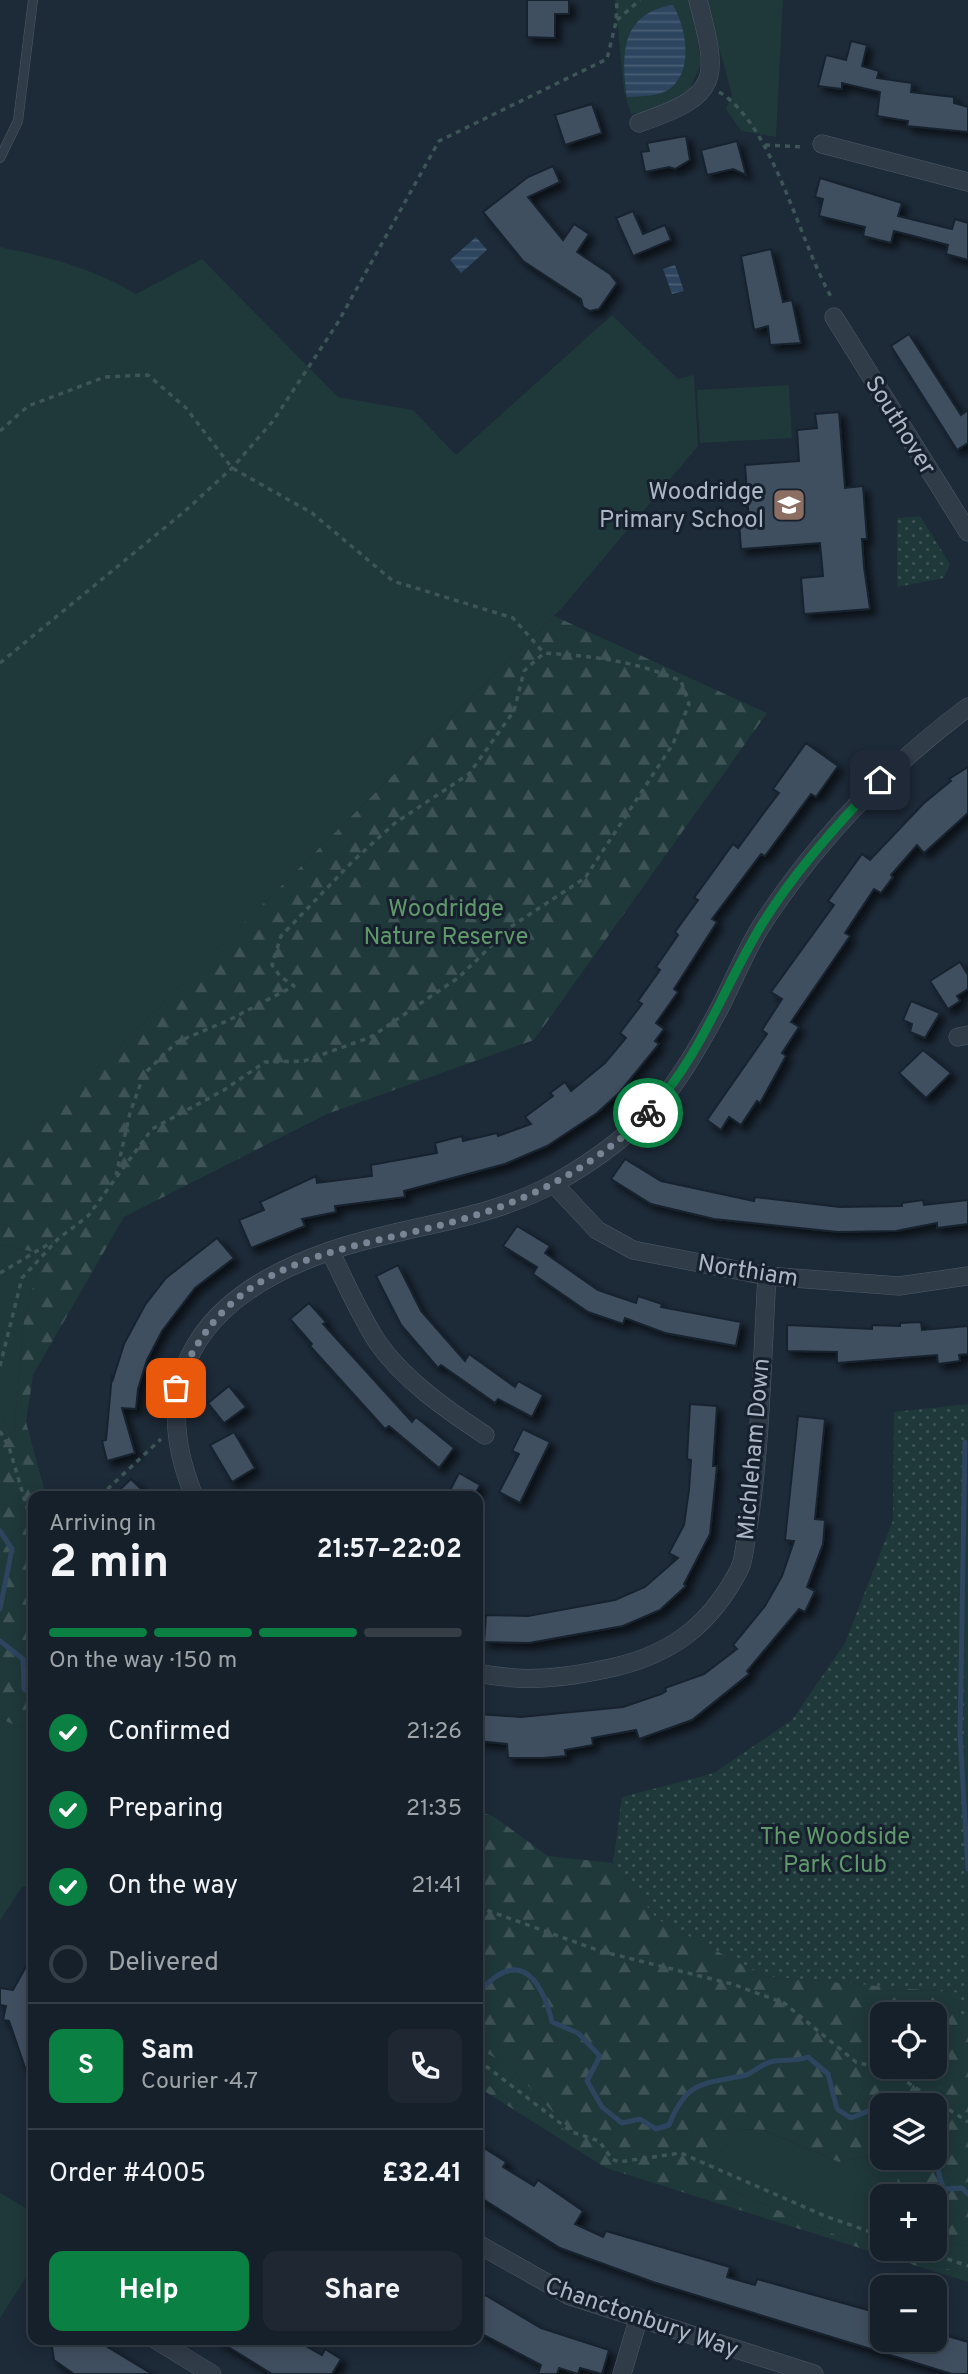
<!DOCTYPE html>
<html lang="en">
<head>
<meta charset="utf-8">
<style>
	:root { --surface:#16202a; --page:#1f2832; --text:#f1f3f6; --muted:#9ea3a8; --line:#353e47; --accent:#0b8043 }
	body { margin:0; font-family:Overpass,sans-serif; background:var(--page); color:var(--text); height:100vh; display:flex; flex-direction:column; font-size:26px; white-space:nowrap }
	* { box-sizing:border-box; margin:0 }
	p { font-size:23px; color:var(--muted) }
	.icon { flex:none; width:38px; height:38px; fill:none; stroke:currentColor; stroke-width:2; stroke-linecap:round; stroke-linejoin:round }
	.map { position:relative; flex:1; overflow:hidden }
	.side { position:absolute; left:28px; top:1491px; width:455px; height:854px; display:flex; flex-direction:column; background:var(--surface); border-radius:14px; box-shadow:0 4px 18px #0003,0 0 0 2px var(--line) }
	.side>* { flex:none }
	.controls { position:absolute; left:870px; top:2002px; display:grid; gap:14px }
	.controls a { display:grid; place-items:center; width:77px; height:77px; border-radius:14px; background:var(--surface); box-shadow:0 4px 18px #0003,0 0 0 2px var(--line); font-size:35px }
	.pin { position:absolute; display:grid; place-items:center; width:60px; height:60px; color:#fff; margin:-30px; border-radius:14px; box-shadow:0 4px 10px #0006 }
	.courier { position:absolute; display:grid; place-items:center; width:70px; height:70px; margin:-35px; border:5px solid #0b8043; border-radius:50%; background:#fff; color:#222; box-shadow:0 2px 9px #0007 }
	.summary em { font-style:normal; font-weight:700 }
	.summary div { display:flex; flex-direction:column-reverse }
	.summary { display:flex; align-items:center; justify-content:space-between; height:119px; padding:0 21px }
	h1 { font-size:46px; font-weight:700; line-height:52px }
	.bar { display:grid; grid-template-columns:repeat(4,1fr); gap:10px 7px; align-content:center; height:84px; padding:0 21px }
	.bar i { height:9px; border-radius:5px; background:var(--line) }
	.bar .active { background:var(--accent) }
	.bar p { grid-column:span 4 }
	.line { display:flex; align-items:center; gap:18px; padding:0 21px; border-top:2px solid var(--line) }
	.line div { flex:1 }
	.round { display:grid; place-items:center; flex:none; width:74px; height:74px; border-radius:14px; background:var(--page) }
	ol { padding:0 21px; list-style:none }
	li { display:flex; align-items:center; gap:21px; height:77px }
	li p { margin-inline-start:auto }
	li .icon { padding:7px; border-radius:50%; background:var(--accent); color:#fff; stroke-width:4 }
	li:last-child { color:var(--muted) }
	li i { width:38px; height:38px; border:4px solid var(--line); border-radius:50% }
	.cta { display:flex; gap:14px; margin-top:auto; padding:14px 21px }
	.cta a { flex:1; height:80px; border-radius:14px; background:var(--accent); color:#fff; font-size:28px; font-weight:700; line-height:80px; text-align:center }
	.cta a+a { background:var(--page); color:var(--text) }
	.map>svg:first-child { display:block }
</style>
</head>
<body>
<div class="map">
<svg width="968" height="2374" viewBox="0 0 968 2374">
	<defs>
		<pattern id="forest-firs" width="22" height="20" patternUnits="userSpaceOnUse" patternTransform="scale(1.75)"><rect width="22" height="20" fill="#1f383a"/><path d="M5 1l3.5 6h-7zM16 11l3.5 6h-7z" fill="#3d5355"/></pattern>
		<pattern id="park-dots" width="8" height="8" patternUnits="userSpaceOnUse" patternTransform="scale(1.75)"><rect width="8" height="8" fill="#1f383a"/><path d="M2 2h.1M6 6h.1" fill="none" stroke="#3d5355" stroke-width="1.8" stroke-linecap="round"/></pattern>
		<pattern id="water-rules" width="6" height="5" patternUnits="userSpaceOnUse" patternTransform="scale(1.75)"><rect width="6" height="5" fill="#2d455f"/><path d="M0 2.5h6" fill="none" stroke="#495e74"/></pattern>
		<filter id="shadow"><feDropShadow dx="5.5" dy="5.5" stdDeviation="3.5" flood-color="#0009"/></filter>
	</defs>
	<rect width="100%" height="100%" fill="#1d2a38"/>
	<g fill="#1f383a">
		<path d="M615 0H692L701 64 687 95 651 111 631 114 624 92Z"/>
		<path d="M706 0H783L776 137 741 131 726 109 732 95Z"/>
		<path d="M0 247C49 257 93 268 136 294L202 259 338 397 413 410 456 455 612 315 678 379 694 375 698 446 561 609 0 1164Z"/>
		<path d="M789 385 792 438 700 443 697 390Z"/>
		<path d="M0 1244 42 1254 24 1320 14 1434 33 1488 0 1410Z"/>
		<path d="M0 1719 33 1732V1884L21 1888 0 1921Z"/>
		<path d="M478 2048 509 2066 574 2134V2140L548 2114 530 2102 518 2106 478 2078Z"/>
		<path d="M738 2129 763 2130 839 2162 870 2155 890 2164 898 2177 894 2196H882V2249H934L935 2239 968 2246V2275L843 2238 710 2181 712 2163Z"/>
		<path d="M0 2193 33 2212V2267L0 2318Z"/>
	</g>
	<g fill="url(#forest-firs)" fill-rule="evenodd">
		<path d="M554 616 767 713 534 1040 327 1114 124 1217 33 1375 26 1422 46 1496H33V1732L0 1719V1410L26 1470 14 1434 24 1320 42 1254 0 1244V1164Z"/>
		<path d="M478 1812 493 1816 548 1856 613 1863 657 1919 764 1976 962 1993 959 2017 968 2018V2246L935 2239 934 2196H894L898 2177 890 2164 870 2155 839 2162 764 2130 738 2129 712 2163 710 2181 843 2238 968 2275V2282L606 2168 478 2087V2078L518 2106 530 2102 537 2104 574 2139V2134L509 2066 478 2048ZM882 2014H934V2067H882ZM882 2105H934V2158H882Z"/>
	</g>
	<g fill="url(#park-dots)">
		<path d="M920 516 950 564 944 578 897 587V518Z"/>
		<path d="M968 1404V2018L959 2017 962 1993 764 1976 657 1919 613 1863 622 1797 714 1773 792 1720 845 1643 893 1520 894 1412Z"/>
	</g>
	<g fill="url(#water-rules)">
		<path d="M673 5C686 28 694 68 671 88 659 97 641 96 627 97 621 54 621 13 673 5Z"/>
		<path d="M476 237 487 250 461 273 450 260Z"/>
		<path d="M675 265 684 291 672 294 663 269Z"/>
	</g>
	<g fill="none" stroke-linecap="round" stroke-linejoin="round">
		<g stroke="#2d455f" stroke-width="5">
			<path d="M965 1442 960 1734 968 1869"/>
			<path d="M0 1531 12 1549 0 1609"/>
			<path d="M0 1641 23 1659 24 1689 33 1695"/>
			<path d="M478 1986 482 1989C520 1948 542 1980 552 2022L578 2033 600 2056 587 2081 602 2107 622 2123 640 2119 656 2129 669 2125C688 2078 704 2085 746 2075 754 2072 762 2064 770 2062 783 2059 795 2062 808 2057L828 2074 837 2109 851 2118 902 2097 919 2105"/>
			<path d="M934 2131C937 2151 935 2170 944 2189L962 2188 968 2194"/>
		</g>
	</g>
	<g fill="#404f61" stroke="#19232f" stroke-width="2" filter="url(#shadow)">
		<path d="M527 0H569V14H555V38L527 37Z"/>
		<path d="M851 41 867 45 862 66 879 71 877 78 912 83 911 92 954 97V103L968 107V132L907 126 908 121 877 116 880 92 842 83V89L818 86 826 55 846 60Z"/>
		<path d="M592 104 602 133 565 145 555 115Z"/>
		<path d="M686 136 690 160 675 169 669 167 645 172 641 152 649 151 647 143Z"/>
		<path d="M737 141 746 175 733 169 707 175 701 150Z"/>
		<path d="M553 166 560 182 528 197 563 240 574 224 589 234 577 252 610 274 617 283 599 309 590 311 583 307 581 299 523 261 483 212 528 177Z"/>
		<path d="M820 178 902 203 898 216 952 229 955 219 968 223V260L946 254 948 245 894 231 891 243 863 236 865 227 819 216 823 199 815 197Z"/>
		<path d="M633 211 643 234 665 225 671 240 633 256 616 218Z"/>
		<path d="M771 249 783 302 792 300 801 343 770 345 768 326 754 330 741 256Z"/>
		<path d="M909 334 961 415 968 410V443L957 450 891 346Z"/>
		<path d="M839 412 845 488 863 486 867 539H862L864 567 870 609 804 614 801 578 823 576 820 543 741 549 739 522 749 521 745 465 799 461 797 430 817 428 815 414Z"/>
		<path d="M806 743 838 766 816 797 811 794 765 856 761 854 712 919 717 922 674 989 678 992 656 1023 664 1029 655 1041 659 1044 619 1093 597 1113 547 1146 505 1164 404 1191 405 1197 335 1206 336 1212 302 1219 305 1226 251 1248 239 1220 264 1210 260 1202 316 1176 317 1183 372 1176 371 1165 437 1153 435 1143 462 1136 463 1141 497 1133 498 1136 531 1124 525 1117 553 1096 550 1093 565 1082 571 1091 605 1063 626 1038 620 1033 642 1004 638 1001 660 970 656 967 678 935 675 932 698 900 694 898 733 844 738 848 766 810 779 793 773 789Z"/>
		<path d="M968 767V813L924 853 917 845 891 875 893 877 881 893 874 889 845 933 850 936 791 1022 799 1027 782 1053 786 1056 760 1103 757 1101 741 1125 729 1117 721 1130 707 1120 767 1034 762 1030 782 999 771 992 834 905 828 901 862 854 870 860 924 803 951 781 949 779Z"/>
		<path d="M960 962 968 975V989L957 996 960 1001 948 1009 930 981Z"/>
		<path d="M911 1001 940 1013 925 1038 910 1032 912 1024 903 1020Z"/>
		<path d="M923 1050 951 1073 926 1098 899 1073Z"/>
		<path d="M625 1159 661 1181 754 1201 755 1197 840 1207 902 1206V1203L923 1200 924 1205 968 1200V1224L937 1228V1223L896 1231 838 1232 714 1219 651 1204 611 1179Z"/>
		<path d="M517 1226 550 1246 545 1253 598 1290 636 1303 638 1296 662 1304 661 1307 741 1322 736 1346 665 1333 625 1318 623 1324 588 1312 533 1274 537 1267 503 1246Z"/>
		<path d="M217 1238 234 1258 195 1288 162 1331 147 1360 138 1389 136 1409 122 1408 135 1453 107 1461 102 1441 106 1440 112 1375 113 1379 124 1344 145 1305 166 1278Z"/>
		<path d="M398 1265 421 1311 465 1361 469 1354 515 1387 518 1381 543 1395 532 1417 498 1399 495 1403 441 1365 438 1368 401 1325 376 1276Z"/>
		<path d="M309 1303 326 1322 323 1324 412 1422 416 1417 454 1448 439 1468 389 1426 385 1429 310 1346 312 1344 290 1319Z"/>
		<path d="M921 1322 922 1330 968 1326V1354L959 1355 960 1361 938 1364 937 1355 837 1363V1352L787 1351V1325L872 1329V1325L900 1326V1323Z"/>
		<path d="M229 1386 246 1407 224 1423 208 1403Z"/>
		<path d="M690 1404 717 1406 713 1466H717L710 1534 684 1584 686 1586 660 1610 623 1626 529 1643 484 1642 486 1615 528 1616 615 1600 645 1587 678 1558 669 1553 684 1525 689 1490 691 1460 687 1459Z"/>
		<path d="M798 1416 825 1419 815 1519 825 1520 823 1544 807 1587 815 1591 805 1612 799 1609 747 1671 749 1674 692 1720 639 1739 636 1730 592 1738 593 1745 565 1750 566 1756 543 1758H508L507 1744 478 1741V1714L521 1717 623 1707 661 1694 666 1691 665 1688 704 1674 737 1649 733 1645 765 1606 782 1576 794 1541 785 1540Z"/>
		<path d="M523 1429 550 1442 520 1503 499 1492 519 1454 512 1451Z"/>
		<path d="M234 1432 255 1468 232 1482 210 1445Z"/>
		<path d="M459 1473 480 1485 474 1496H447Z"/>
		<path d="M131 1479 148 1496H113Z"/>
		<path d="M33 1954V2085H31L9 2021 3 2020 6 2006 0 2005V1988L13 1990Z"/>
		<path d="M478 2144 506 2162 503 2167 534 2186 538 2180 583 2211 575 2224 603 2237 606 2231 730 2267 727 2277 755 2285 757 2279 882 2314V2340H934V2332L968 2342V2374H952L653 2282 560 2248 478 2196Z"/>
		<path d="M485 2295 541 2328 609 2350 602 2374 580 2368 578 2374 559 2368 557 2374H538L541 2365 478 2332V2307Z"/>
		<path d="M51 2340H96L152 2374H74L54 2360Z"/>
		<path d="M217 2340H295L322 2355 325 2349 341 2359 332 2374H272Z"/>
	</g>
	<g fill="none" stroke-linecap="round" stroke-linejoin="round">
		<defs>
			<path id="lane" d="M0 158 18 121 33 0"/>
			<g id="street">
				<path d="M639 123C721 95 719 80 698 0"/>
				<path d="M822 144 968 182"/>
				<path d="M834 317 968 532"/>
				<path d="M958 1037 968 1035"/>
				<path d="M554 1184 597 1230 633 1250 767 1276 899 1286 968 1276"/>
				<path d="M330 1251C345 1281 359 1314 378 1343 405 1381 447 1410 485 1435"/>
				<path d="M194 1496C142 1369 211 1292 330 1251 404 1225 484 1222 555 1183 595 1161 643 1126 671 1088 688 1065 704 1037 718 1011 734 981 746 948 765 920 820 837 889 766 968 707"/>
				<path d="M478 1673C526 1683 567 1678 615 1667 674 1653 712 1623 740 1568 745 1557 745 1539 748 1527 761 1445 762 1359 767 1276"/>
				<path d="M478 2244 570 2296 814 2374"/>
				<path d="M156 2340 212 2374"/>
				<path d="M622 2374 638 2320"/>
			</g>
		</defs>
		<use href="#lane" stroke="#4f5967" stroke-width="10"/>
		<use href="#street" stroke="#4f5967" stroke-width="19"/>
		<g stroke="#3d5557" stroke-width="3.5" stroke-dasharray="5 5" stroke-linecap="butt">
			<path d="M617 20 640 0"/>
			<path d="M719 92C774 125 799 243 833 300"/>
			<path d="M765 145 804 147"/>
			<path d="M0 431 28 406 105 377 148 375 186 408 232 468 312 513 393 581 513 618 544 653"/>
			<path d="M0 663 185 511 232 468 273 421 337 324 439 141 607 59 616 22 617 0"/>
			<path d="M0 1273 52 1242"/>
			<path d="M0 1366 22 1278 58 1239 88 1216 152 1129 224 1090 265 1062 304 1061 371 1037 458 978 512 926 585 878 673 744 689 704 681 681C636 661 592 656 544 653L524 671 514 711 469 774 395 823 353 861 281 936 272 965 280 976 294 986 229 1020 177 1042 144 1074 130 1113 116 1175"/>
			<path d="M0 1431 9 1447 33 1528"/>
			<path d="M100 1496 161 1439"/>
			<path d="M478 1907 600 1951 732 1984 784 2003 856 2062 890 2071 968 2122"/>
			<path d="M478 2060 572 2132 599 2141 612 2159 619 2162 681 2153 825 2216 882 2236"/>
			<path d="M919 2249 968 2266"/>
		</g>
		<use href="#lane" stroke="#313c49" stroke-width="9"/>
		<use href="#street" stroke="#313c49" stroke-width="18"/>
	</g>
	<g fill="none" stroke-linecap="round" stroke-linejoin="round">
		<path stroke="#798594" stroke-width="7" stroke-dasharray="0 12.6" d="M176 1388C229 1249 346 1254 466 1218 533 1199 600 1163 648 1113"/>
		<path stroke="#0b8043" stroke-width="9" d="M648 1113C701 1058 724 985 764 921 796 870 838 823 880 780"/>
	</g>
	<defs>
		<symbol id="school-square" viewBox="-11 -11 22 22"><rect x="-9" y="-9" width="18" height="18" rx="4" fill="#8d6e63" stroke="#17212d"/><path d="M0-5L7-2L0 1L-7-2ZM-4 1L0 2.5L4 1V4Q0 6-4 4Z" fill="#fff"/></symbol>
	</defs>
	<g fill-rule="evenodd">
		<use href="#school-square" x="770" y="486" width="38" height="38"/>
	</g>
	<g text-anchor="middle" stroke-width="6" stroke-linejoin="round" paint-order="stroke">
		<g font-size="24" fill="#abb6c6" stroke="#17212d">
			<text transform="translate(901 425) rotate(58)" y="8">Southover</text>
			<text transform="translate(748 1270) rotate(9)" y="8">Northiam</text>
			<text transform="translate(753 1449) rotate(-85)" y="8">Michleham Down</text>
			<text transform="translate(642 2317) rotate(19)" y="8">Chanctonbury Way</text>
		</g>
		<g font-size="24" fill="#abb6c6" stroke="#17212d" text-anchor="end">
			<text x="764" y="499">Woodridge<tspan x="764" dy="28">Primary School</tspan></text>
		</g>
		<g font-size="24" fill="#60986b" stroke="#17212d">
			<text x="446" y="916">Woodridge<tspan x="446" dy="28">Nature Reserve</tspan></text>
			<text x="835" y="1844">The Woodside<tspan x="835" dy="28">Park Club</tspan></text>
		</g>
	</g>
</svg>
<div class="controls">
<a><svg class="icon" aria-label="locate" viewBox="0 0 24 24"><circle cx="12" cy="12" r="6"/><path d="M12 2v4M12 18v4M2 12h4M18 12h4"/></svg></a>
<a><svg class="icon" aria-label="layers" viewBox="0 0 24 24"><path d="M12 4l9 5-9 5-9-5zM3 14l9 5 9-5"/></svg></a>
<a>+</a>
<a>−</a>
</div>
<div class="pin" style="left:176px;top:1388px;background:#ea580c"><svg class="icon" aria-label="bag" viewBox="0 0 24 24"><path d="M5 8h14l-1 12H6zM9 8a3 3 0 0 1 6 0"/></svg></div>
<div class="pin" style="left:880px;top:780px;background:#1f2937"><svg class="icon" aria-label="home" viewBox="0 0 24 24"><path d="M3 11l9-7 9 7M6 9v11h12V9"/></svg></div>
<div class="courier" style="left:648px;top:1113px"><svg class="icon" aria-label="bike" viewBox="0 0 24 24"><circle cx="6" cy="16" r="4"/><circle cx="18" cy="16" r="4"/><path d="M6 16l4-8h5l3 8M10 8l3 8H6M13 5h3"/></svg></div>
<section class="side">
<div class="summary"><div><h1>2 min</h1><p>Arriving in</p></div><em>21:57–22:02</em></div>
<div class="bar"><i class="active"></i><i class="active"></i><i class="active"></i><i></i><p>On the way · 150 m</p></div>
<ol>
<li><svg class="icon" aria-label="check" viewBox="0 0 24 24"><path d="M5 12l5 5 9-10"/></svg>Confirmed<p>21:26</p></li>
<li><svg class="icon" aria-label="check" viewBox="0 0 24 24"><path d="M5 12l5 5 9-10"/></svg>Preparing<p>21:35</p></li>
<li><svg class="icon" aria-label="check" viewBox="0 0 24 24"><path d="M5 12l5 5 9-10"/></svg>On the way<p>21:41</p></li>
<li><i></i>Delivered</li>
</ol>
<div class="line" style="height:126px"><b class="round" style="background:var(--accent);color:#fff">S</b><div><b>Sam</b><p>Courier · 4.7</p></div><a class="round"><svg class="icon" aria-label="phone" viewBox="0 0 24 24"><path d="M5 4h4l2 5-3 2q2 4 5 5l2-3 5 2v4C11 20 4 13 5 4z"/></svg></a></div>
<div class="line" style="height:91px"><div>Order #4005</div><b>£32.41</b></div>
<div class="cta"><a>Help</a><a>Share</a></div>
</section>
</div>
</body>
</html>
